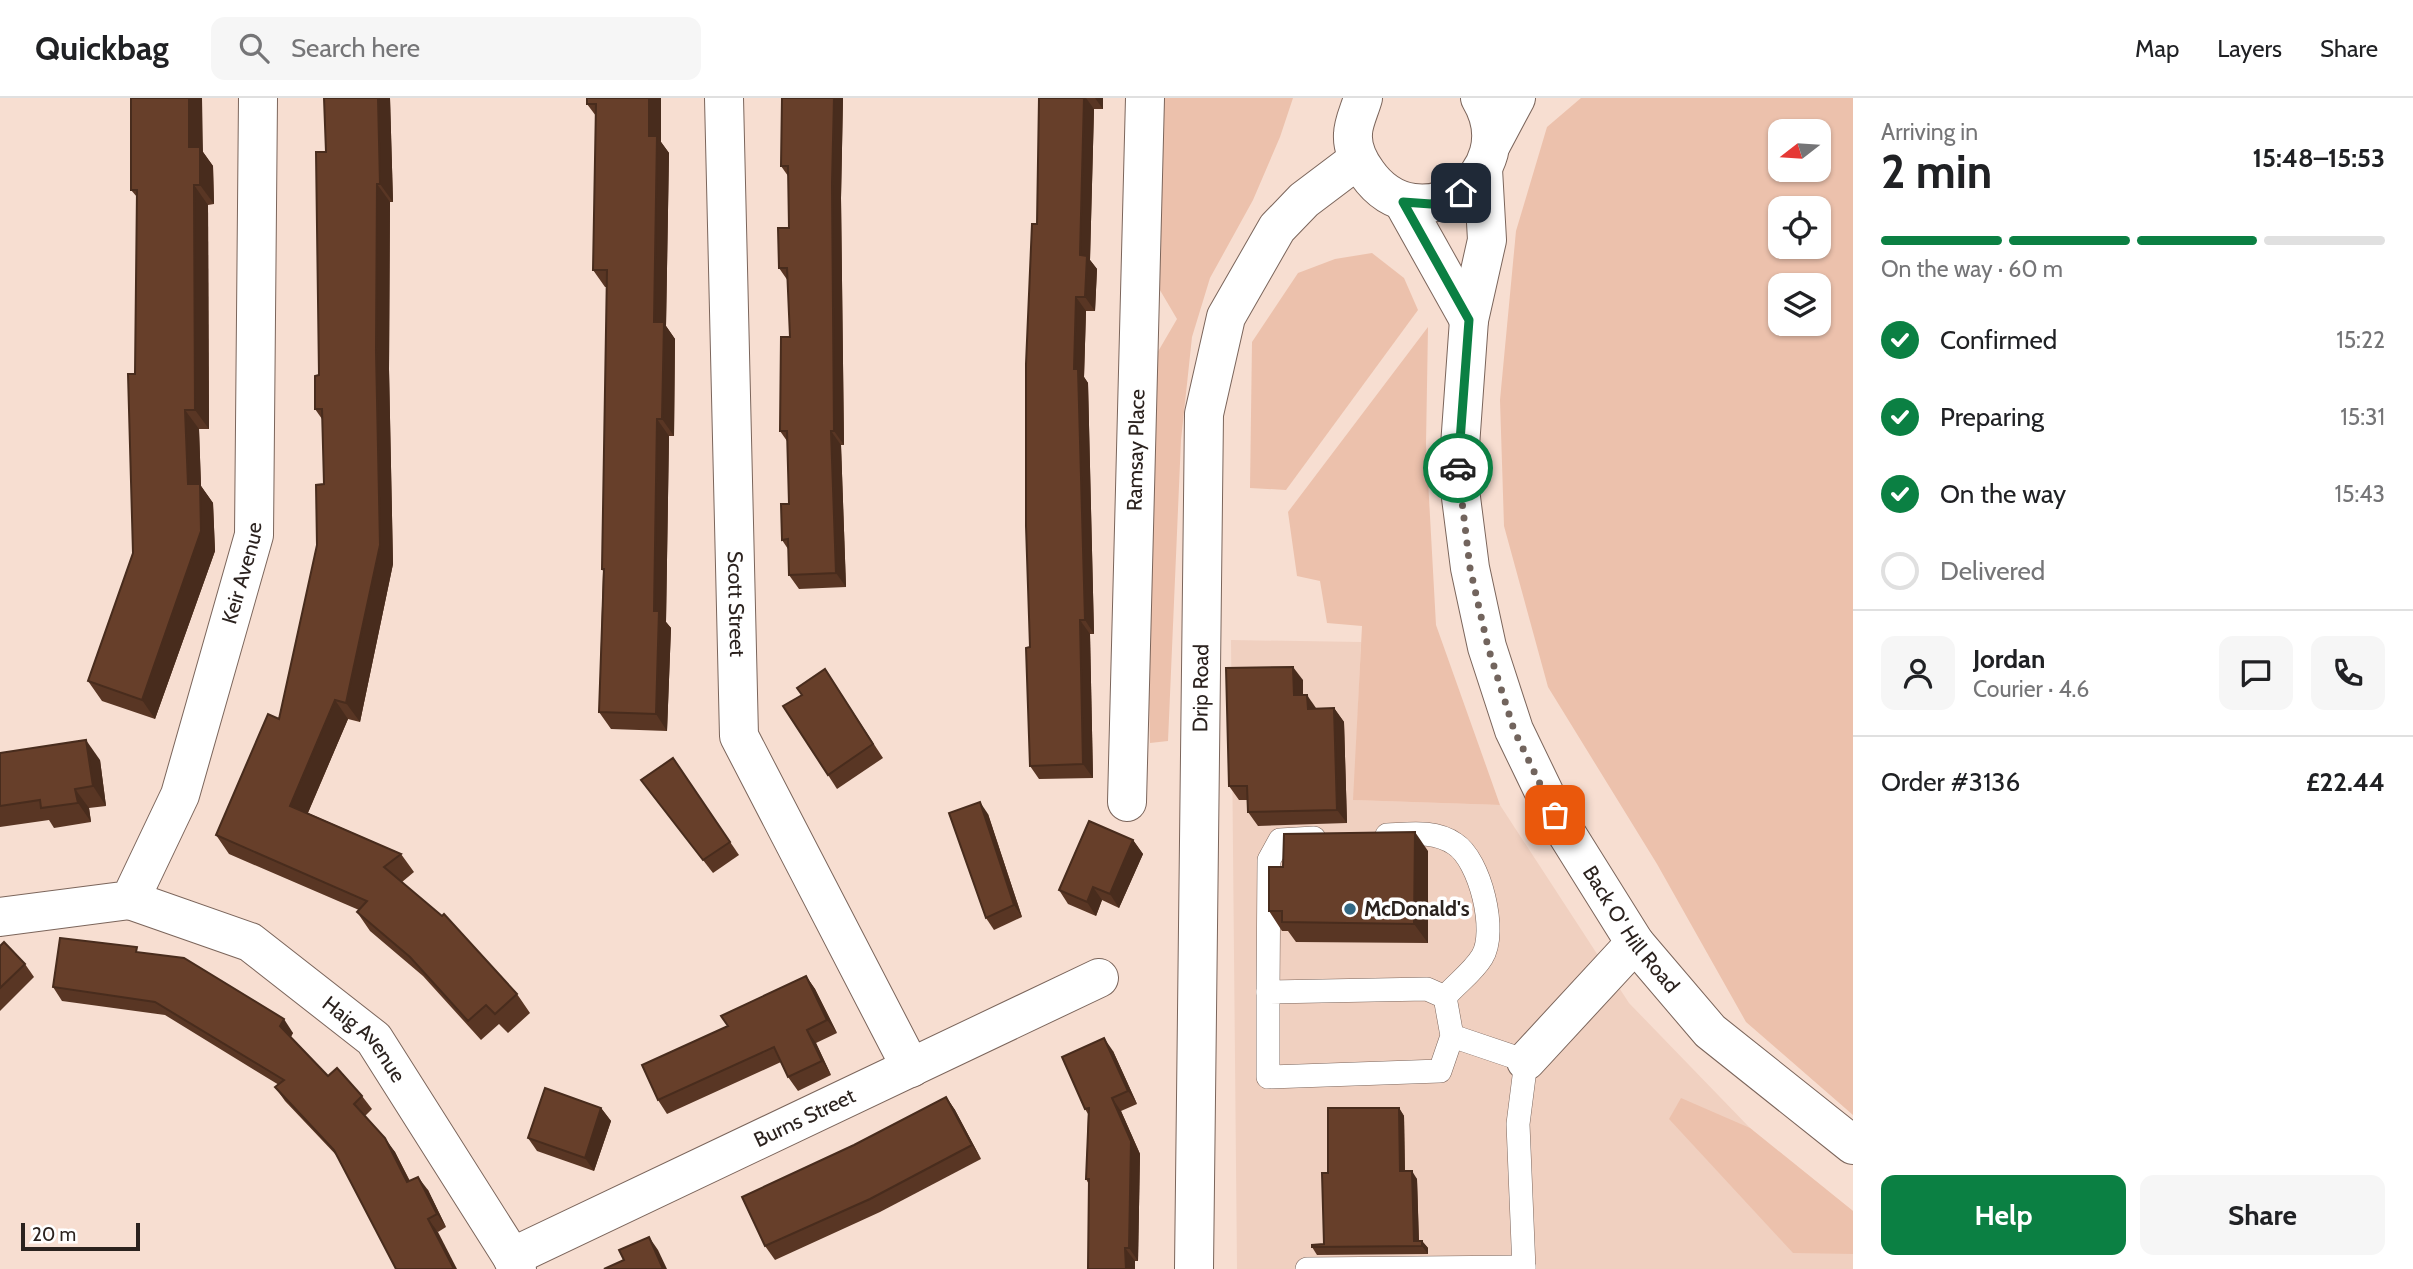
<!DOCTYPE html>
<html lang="en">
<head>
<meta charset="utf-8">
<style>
	:root { --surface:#fff; --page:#f6f6f6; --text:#202124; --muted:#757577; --line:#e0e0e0; --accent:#0b8043 }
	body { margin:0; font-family:Cabin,sans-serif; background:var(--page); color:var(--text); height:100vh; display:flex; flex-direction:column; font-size:26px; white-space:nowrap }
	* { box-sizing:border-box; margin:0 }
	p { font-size:23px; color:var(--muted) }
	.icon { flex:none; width:38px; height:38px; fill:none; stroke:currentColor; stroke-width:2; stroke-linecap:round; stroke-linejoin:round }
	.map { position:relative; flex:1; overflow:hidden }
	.sheet { display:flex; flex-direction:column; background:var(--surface); width:560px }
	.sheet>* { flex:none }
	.needle { width:46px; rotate:253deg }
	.tools { position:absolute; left:1768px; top:21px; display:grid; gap:14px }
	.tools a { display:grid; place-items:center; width:63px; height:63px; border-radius:14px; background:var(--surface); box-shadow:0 2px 5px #0004; font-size:35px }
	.scale { position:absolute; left:21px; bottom:18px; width:119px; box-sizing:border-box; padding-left:7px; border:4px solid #2b221e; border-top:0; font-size:19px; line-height:24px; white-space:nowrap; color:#2b221e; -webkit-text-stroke:5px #fff; paint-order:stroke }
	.pin { position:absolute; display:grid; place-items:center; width:60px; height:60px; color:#fff; margin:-30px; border-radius:14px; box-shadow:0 4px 10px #0006 }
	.courier { position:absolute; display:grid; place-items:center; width:70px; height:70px; margin:-35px; border:5px solid #0b8043; border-radius:50%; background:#fff; color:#222; box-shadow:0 2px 9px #0007 }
	.overview em { font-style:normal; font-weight:700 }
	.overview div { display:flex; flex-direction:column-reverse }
	.overview { display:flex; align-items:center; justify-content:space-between; height:119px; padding:0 28px }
	h1 { font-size:46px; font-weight:700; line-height:52px }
	.bar { display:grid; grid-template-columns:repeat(4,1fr); gap:10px 7px; align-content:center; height:84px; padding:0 28px }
	.bar i { height:9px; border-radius:5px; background:var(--line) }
	.bar .current { background:var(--accent) }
	.bar p { grid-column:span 4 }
	.line { display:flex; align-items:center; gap:18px; padding:0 28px; border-top:2px solid var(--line) }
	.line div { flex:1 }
	.round { display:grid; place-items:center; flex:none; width:74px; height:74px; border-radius:14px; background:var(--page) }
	ol { padding:0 28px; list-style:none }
	li { display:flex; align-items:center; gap:21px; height:77px }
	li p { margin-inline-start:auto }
	li .icon { padding:7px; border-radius:50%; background:var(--accent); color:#fff; stroke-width:4 }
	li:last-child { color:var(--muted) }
	li i { width:38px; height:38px; border:4px solid var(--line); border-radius:50% }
	.primary-button { display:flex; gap:14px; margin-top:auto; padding:14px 28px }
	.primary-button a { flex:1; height:80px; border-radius:14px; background:var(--accent); color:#fff; font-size:28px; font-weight:700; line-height:80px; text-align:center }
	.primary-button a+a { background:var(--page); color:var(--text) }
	header { display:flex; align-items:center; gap:42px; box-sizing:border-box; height:98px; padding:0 35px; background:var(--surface); border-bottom:2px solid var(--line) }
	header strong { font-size:33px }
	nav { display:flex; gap:38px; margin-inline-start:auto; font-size:24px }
	.search { width:490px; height:63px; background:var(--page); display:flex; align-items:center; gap:18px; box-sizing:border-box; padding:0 24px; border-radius:14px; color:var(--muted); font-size:26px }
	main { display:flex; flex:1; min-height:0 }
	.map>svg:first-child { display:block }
</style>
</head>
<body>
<header>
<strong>Quickbag</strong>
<div class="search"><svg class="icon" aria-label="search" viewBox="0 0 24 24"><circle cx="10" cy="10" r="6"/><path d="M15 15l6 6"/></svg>Search here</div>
<nav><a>Map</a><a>Layers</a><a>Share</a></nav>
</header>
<main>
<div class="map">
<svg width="1853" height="1171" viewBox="0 0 1853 1171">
	<rect width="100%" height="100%" fill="#f7ded1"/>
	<path fill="#f0d0c0" d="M1231 542 1361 544 1354 702 1500 707 1629 905 1750 1030 1853 1113V1171H1237Z"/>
	<g fill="#ecc1ac" fill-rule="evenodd">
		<path d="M1161 0H1293L1280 39 1253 102 1210 180 1192 239 1181 342 1168 643 1150 645 1142 330 1156 257 1177 221 1154 182Z"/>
		<path d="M1581 0H1853V1017L1746 924 1657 766 1548 589 1504 428 1500 302 1516 133 1547 29ZM1780 33H1818V72H1780ZM1780 110H1818V149H1780ZM1780 187H1818V226H1780Z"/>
		<path d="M1372 155 1404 180 1418 212 1286 392 1250 390 1252 244 1298 175 1335 161Z"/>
		<path d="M1428 229 1426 346 1436 527 1500 707 1353 702 1362 528 1327 525 1320 483 1297 478 1288 414Z"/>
		<path d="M1681 1000 1750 1030 1853 1113V1156L1793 1155 1669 1021Z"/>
	</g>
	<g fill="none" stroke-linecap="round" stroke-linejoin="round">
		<defs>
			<g id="service">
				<path d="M1387 737C1410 736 1435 732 1455 746 1480 762 1498 834 1482 859 1473 874 1456 886 1445 899"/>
				<path d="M1268 894 1269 762 1280 742 1314 740"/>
				<path d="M1452 938 1445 899 1427 891 1268 894V979L1440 973 1452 938 1526 963 1518 1026 1524 1171"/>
				<path d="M1307 1171 1524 1169"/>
			</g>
			<g id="minor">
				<path id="s1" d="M724 0 739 638 911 970"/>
				<path d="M1492 45 1516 0"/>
				<path id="s2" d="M1127 704 1145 0"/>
				<path id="s3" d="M130 802 250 844 374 941 512 1159 517 1171"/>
				<path id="s4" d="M0 819 130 802 180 697 254 437 258 0"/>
				<path d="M1526 963 1635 845"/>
				<path id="s5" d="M512 1159 1099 880"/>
				<path id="s6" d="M1194 1171 1204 316 1226 219 1277 130 1304 102 1357 62"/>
			</g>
			<g id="primary">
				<path d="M1363 0C1360 11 1353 25 1353 36 1352 51 1359 64 1367 75 1418 148 1526 77 1480 0"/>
				<path id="s7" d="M1483 71 1487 142 1469 222 1458 376 1470 470 1487 549 1514 632 1555 717 1635 845 1710 933 1853 1047"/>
				<path d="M1403 104 1469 222"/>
			</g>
		</defs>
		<use href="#service" stroke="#7b655b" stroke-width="24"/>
		<use href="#minor" stroke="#7b655b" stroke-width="40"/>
		<use href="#primary" stroke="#7b655b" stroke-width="40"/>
		<use href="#service" stroke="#fff" stroke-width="23"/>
		<use href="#minor" stroke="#fff" stroke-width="38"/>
		<use href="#primary" stroke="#fff" stroke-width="38"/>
	</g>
	<g fill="#593624">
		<path d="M324 0H390L393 104H390L389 271 393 466 360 624 348 621 308 715 401 756 414 774 402 784 517 896 530 915 508 935 499 926 481 942 423 878 370 833 357 814 359 812 229 756 216 737 279 621 317 447 324 386 322 321 315 311 319 277 326 54Z"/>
		<path d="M587 0 661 44 669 55 666 228 675 241 674 338H669L666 524 671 530 667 633 611 631 599 614 603 473 602 471 607 189H605L593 172 596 18 587 6Z"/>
		<path d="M782 0H843L841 100 844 347H841L846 489 799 491 789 477 788 451 782 442 789 406 787 343 780 333 790 239 788 183 779 170 789 130 788 78 781 68Z"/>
		<path d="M1039 0H1103V11H1094L1090 162 1097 171 1095 213H1086L1084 279 1088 285 1094 536H1090L1093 680 1039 681 1030 668V549Z"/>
		<path d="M203 54 213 68 214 106 208 107 209 331H199L201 388 213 405 215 453 155 621 102 603 88 583 133 455 137 99 131 92Z"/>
		<path d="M1303 582V597L1316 611 1334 610 1344 624 1347 725 1258 728 1248 714V702H1239L1229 688Z"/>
		<path d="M834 585 883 660 837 691 828 677Z"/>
		<path d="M0 655 100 662 106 708 89 710 91 724 54 730 49 722 0 729Z"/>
		<path d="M673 660 739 757 713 775 641 682Z"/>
		<path d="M988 716 1022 819 994 832 986 820Z"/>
		<path d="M1133 742 1143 756 1119 810 1102 802 1096 818 1068 806 1059 792Z"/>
		<path d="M1428 753V845L1296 844 1288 833H1282L1269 813 1283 769Z"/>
		<path d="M0 848 25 866 34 879 0 913Z"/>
		<path d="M140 854 293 935 291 939 328 978 362 998 372 1011 365 1018 395 1054 410 1083 428 1092 446 1129 438 1134 338 1059 285 1003 275 989 279 987 165 917 62 903 53 889Z"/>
		<path d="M806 878 815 891 837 935 816 945 831 977 798 993 788 979 781 964 667 1016 658 1002 728 928Z"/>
		<path d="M1113 953 1137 1006 1121 1013 1140 1056 1138 1163H1135V1171L1086 1081 1088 1016 1085 1011Z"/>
		<path d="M946 999 955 1012 981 1061 880 1114 775 1162 765 1148 854 1047Z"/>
		<path d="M601 1010 611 1023 594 1073 537 1053 528 1040Z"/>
		<path d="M1399 1010 1404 1018 1405 1073 1417 1081 1419 1143H1422L1428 1150V1156L1317 1157 1312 1149 1324 1146 1328 1075Z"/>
	</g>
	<g fill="#482c1d">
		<path d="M189 0H202L203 54 213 68 214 106 200 87 189 49Z"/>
		<path d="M378 0H390L393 104 380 86Z"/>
		<path d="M649 0H661V44L669 55 666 228 675 241 674 338 662 321 654 224Z"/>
		<path d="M834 0H843L841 100 844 347 834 333 832 86Z"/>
		<path d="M1084 0H1086L1094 11 1090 162 1097 171 1095 213 1085 199 1080 157Z"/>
		<path d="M1095 0H1103V11Z"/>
		<path d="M377 86 390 104 389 271 393 466 360 624 346 605 376 253Z"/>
		<path d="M194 87 208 107 209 331 195 312Z"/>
		<path d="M1076 199 1086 213 1084 279 1088 285 1094 536 1085 522 1074 271Z"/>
		<path d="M185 312 199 331 201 388 213 405 215 453 155 621 142 602 188 386Z"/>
		<path d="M657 321 669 338 666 524 671 530 667 633 656 616 654 513Z"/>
		<path d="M831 333 841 347 846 489 836 475Z"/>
		<path d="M1080 522 1090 536 1093 680 1083 666Z"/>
		<path d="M1293 569 1303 582V611L1294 597Z"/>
		<path d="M1307 597 1316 610 1308 611Z"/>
		<path d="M335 602 348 621 303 726 290 708Z"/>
		<path d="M1334 610 1344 624 1347 725 1337 712Z"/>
		<path d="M86 642 100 662 106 708 93 688Z"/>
		<path d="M75 691 89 710 91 724 78 705Z"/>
		<path d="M980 704 988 716 1022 819 1014 807Z"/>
		<path d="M1415 734 1428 753V845L1414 826Z"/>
		<path d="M1133 742 1143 756 1119 810 1110 796Z"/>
		<path d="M1093 789 1102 802 1096 818 1087 804Z"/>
		<path d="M806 878 815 891 837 935 827 922Z"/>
		<path d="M284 921 293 935 289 941 280 928Z"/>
		<path d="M807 932 816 945 831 977 822 963Z"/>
		<path d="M1104 940 1113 953 1137 1006 1128 993Z"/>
		<path d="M946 999 955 1012 981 1061 972 1047Z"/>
		<path d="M1112 1000 1121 1013 1140 1056 1138 1163 1129 1150Z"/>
		<path d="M601 1010 611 1023 594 1073 585 1060Z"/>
		<path d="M1399 1010 1404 1018 1405 1081 1400 1073Z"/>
		<path d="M385 1040 395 1054 417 1098 407 1084Z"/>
		<path d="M1412 1073 1417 1081 1419 1148 1414 1143Z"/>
		<path d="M418 1079 428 1092 446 1129 437 1116Z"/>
		<path d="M428 1121 438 1134 457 1171H454Z"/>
		<path d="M649 1139 658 1152 667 1171H663Z"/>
		<path d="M1422 1143 1428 1150V1156L1422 1148Z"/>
		<path d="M1125 1150 1135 1163V1171H1126Z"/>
	</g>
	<g fill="#673f2a" stroke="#482c1d" stroke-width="2">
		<path d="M131 0H189V49H200V87H194L195 312H185L188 386H200L201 433 142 602 88 583 133 455 128 276H135L137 92H131Z"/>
		<path d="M324 0H378L380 86H377L376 253 380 447 346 605 335 602 290 708 401 756 384 769 442 818 444 816 517 896 495 916 486 907 468 923 410 859 357 814 367 803 216 737 268 616 279 621 317 447 316 387 324 386 322 311H315V278L319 277 316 54H326Z"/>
		<path d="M587 0H649V38H657L654 224H664L662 321H657L654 513H659L656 616 599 614 604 471H602L607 172H593L596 6H587Z"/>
		<path d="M782 0H834L832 86 834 333H831L836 475 789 477 788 441 782 442 781 406H789L787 333H780L781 239H790L787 170H779L778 130H789L788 68H781Z"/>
		<path d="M1039 0H1084L1080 157 1087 158 1085 199H1076L1074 271H1078L1085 522H1080L1083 666 1030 668 1026 550 1030 549 1026 428V266L1032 126H1037Z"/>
		<path d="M1293 569 1294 597H1307L1308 611 1334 610 1337 712 1248 714 1247 688H1229L1226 570Z"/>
		<path d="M825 571 873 646 828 677 783 608 802 597 797 590Z"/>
		<path d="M86 642 93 688 75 691 78 705 41 710 40 702 0 708V655Z"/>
		<path d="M673 660 730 744 703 762 641 682Z"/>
		<path d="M980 704 1014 807 986 820 949 715Z"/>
		<path d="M1089 723 1133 742 1110 796 1093 789 1087 804 1059 792Z"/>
		<path d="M1415 734 1414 826 1282 824V813H1269V769H1283L1284 736Z"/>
		<path d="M60 840 137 849 136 854 184 860 284 921 280 928 328 978 337 970 362 998 354 1006 385 1040 407 1084 418 1079 437 1116 428 1121 454 1171H396L334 1052 275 989 284 982 155 904 53 889Z"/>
		<path d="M4 844 25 866 0 890V848Z"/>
		<path d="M806 878 827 922 807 932 822 963 788 979 774 949 658 1002 642 967 728 928 721 918Z"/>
		<path d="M1104 940 1128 993 1112 1000 1131 1043 1129 1150H1125L1126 1171H1088L1089 1081H1086L1089 1010 1085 1011 1062 959Z"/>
		<path d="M545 990 601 1010 585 1060 528 1040Z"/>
		<path d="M946 999 972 1047 870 1101 765 1148 742 1099 854 1047Z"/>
		<path d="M1328 1010H1399L1400 1073H1412L1414 1143H1422V1148L1312 1149V1147L1324 1146 1322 1075H1328Z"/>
		<path d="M649 1139 663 1171H604L624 1162 619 1152Z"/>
	</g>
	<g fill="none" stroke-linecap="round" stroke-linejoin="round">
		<path stroke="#72645d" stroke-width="7" stroke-dasharray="0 12.6" d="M1458 370 1470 470 1488 549 1514 632 1555 717"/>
		<path stroke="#0b8043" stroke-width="9" d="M1458 370 1469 222 1403 104 1431 106 1461 95"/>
	</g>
	<circle fill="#336985" stroke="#fff" stroke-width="2.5" cx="1350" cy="811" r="7"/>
	<g text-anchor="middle" stroke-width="7" stroke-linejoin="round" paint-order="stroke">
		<g font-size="21" fill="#2b221e" stroke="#fff">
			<text dy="7" stroke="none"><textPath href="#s2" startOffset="352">Ramsay Place</textPath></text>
			<text dy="7" stroke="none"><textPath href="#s4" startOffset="478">Keir Avenue</textPath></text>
			<text dy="7" stroke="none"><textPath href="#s1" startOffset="506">Scott Street</textPath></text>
			<text dy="7" stroke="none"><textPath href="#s6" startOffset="581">Drip Road</textPath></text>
			<text dy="7" stroke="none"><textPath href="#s7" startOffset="802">Back O' Hill Road</textPath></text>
			<text dy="7" stroke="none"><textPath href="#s3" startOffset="278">Haig Avenue</textPath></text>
			<text dy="7" stroke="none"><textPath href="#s5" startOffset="324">Burns Street</textPath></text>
		</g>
		<g font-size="21" font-weight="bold" fill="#2b221e" stroke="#fff" text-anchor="start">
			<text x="1364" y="818">McDonald's</text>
		</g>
	</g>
</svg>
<div class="tools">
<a><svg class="needle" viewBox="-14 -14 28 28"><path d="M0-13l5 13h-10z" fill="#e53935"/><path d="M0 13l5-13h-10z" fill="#757577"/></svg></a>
<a><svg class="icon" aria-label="locate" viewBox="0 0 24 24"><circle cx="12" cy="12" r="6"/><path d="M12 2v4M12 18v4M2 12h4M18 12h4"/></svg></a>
<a><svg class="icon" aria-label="layers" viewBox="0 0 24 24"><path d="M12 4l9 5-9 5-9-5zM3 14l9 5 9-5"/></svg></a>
</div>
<div class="scale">20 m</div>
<div class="pin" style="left:1555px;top:717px;background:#ea580c"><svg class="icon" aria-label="bag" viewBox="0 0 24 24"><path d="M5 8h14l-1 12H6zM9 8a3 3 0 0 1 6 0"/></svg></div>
<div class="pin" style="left:1461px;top:95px;background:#1f2937"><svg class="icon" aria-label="home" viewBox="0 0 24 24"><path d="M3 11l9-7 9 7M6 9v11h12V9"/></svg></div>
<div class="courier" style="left:1458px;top:370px"><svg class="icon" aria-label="car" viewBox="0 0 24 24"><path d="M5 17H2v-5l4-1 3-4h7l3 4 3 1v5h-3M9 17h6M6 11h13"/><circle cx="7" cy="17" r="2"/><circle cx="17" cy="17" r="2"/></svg></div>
</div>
<section class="sheet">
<div class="overview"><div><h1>2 min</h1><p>Arriving in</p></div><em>15:48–15:53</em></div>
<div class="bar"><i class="current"></i><i class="current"></i><i class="current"></i><i></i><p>On the way · 60 m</p></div>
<ol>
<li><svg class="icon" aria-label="check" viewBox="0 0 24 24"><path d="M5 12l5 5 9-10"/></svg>Confirmed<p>15:22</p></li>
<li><svg class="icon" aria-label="check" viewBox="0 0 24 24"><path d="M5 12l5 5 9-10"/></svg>Preparing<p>15:31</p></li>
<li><svg class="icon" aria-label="check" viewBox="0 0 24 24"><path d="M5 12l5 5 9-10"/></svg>On the way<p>15:43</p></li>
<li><i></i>Delivered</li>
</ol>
<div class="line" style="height:126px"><a class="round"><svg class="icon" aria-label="person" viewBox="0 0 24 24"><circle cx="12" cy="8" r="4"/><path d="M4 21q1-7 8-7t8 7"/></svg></a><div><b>Jordan</b><p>Courier · 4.6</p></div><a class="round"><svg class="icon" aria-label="chat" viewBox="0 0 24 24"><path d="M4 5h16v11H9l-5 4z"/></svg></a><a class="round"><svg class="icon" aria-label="phone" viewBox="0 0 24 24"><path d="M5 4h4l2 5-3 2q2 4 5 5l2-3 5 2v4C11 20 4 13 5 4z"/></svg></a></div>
<div class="line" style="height:91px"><div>Order #3136</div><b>£22.44</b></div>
<div class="primary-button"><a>Help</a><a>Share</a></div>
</section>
</main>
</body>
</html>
